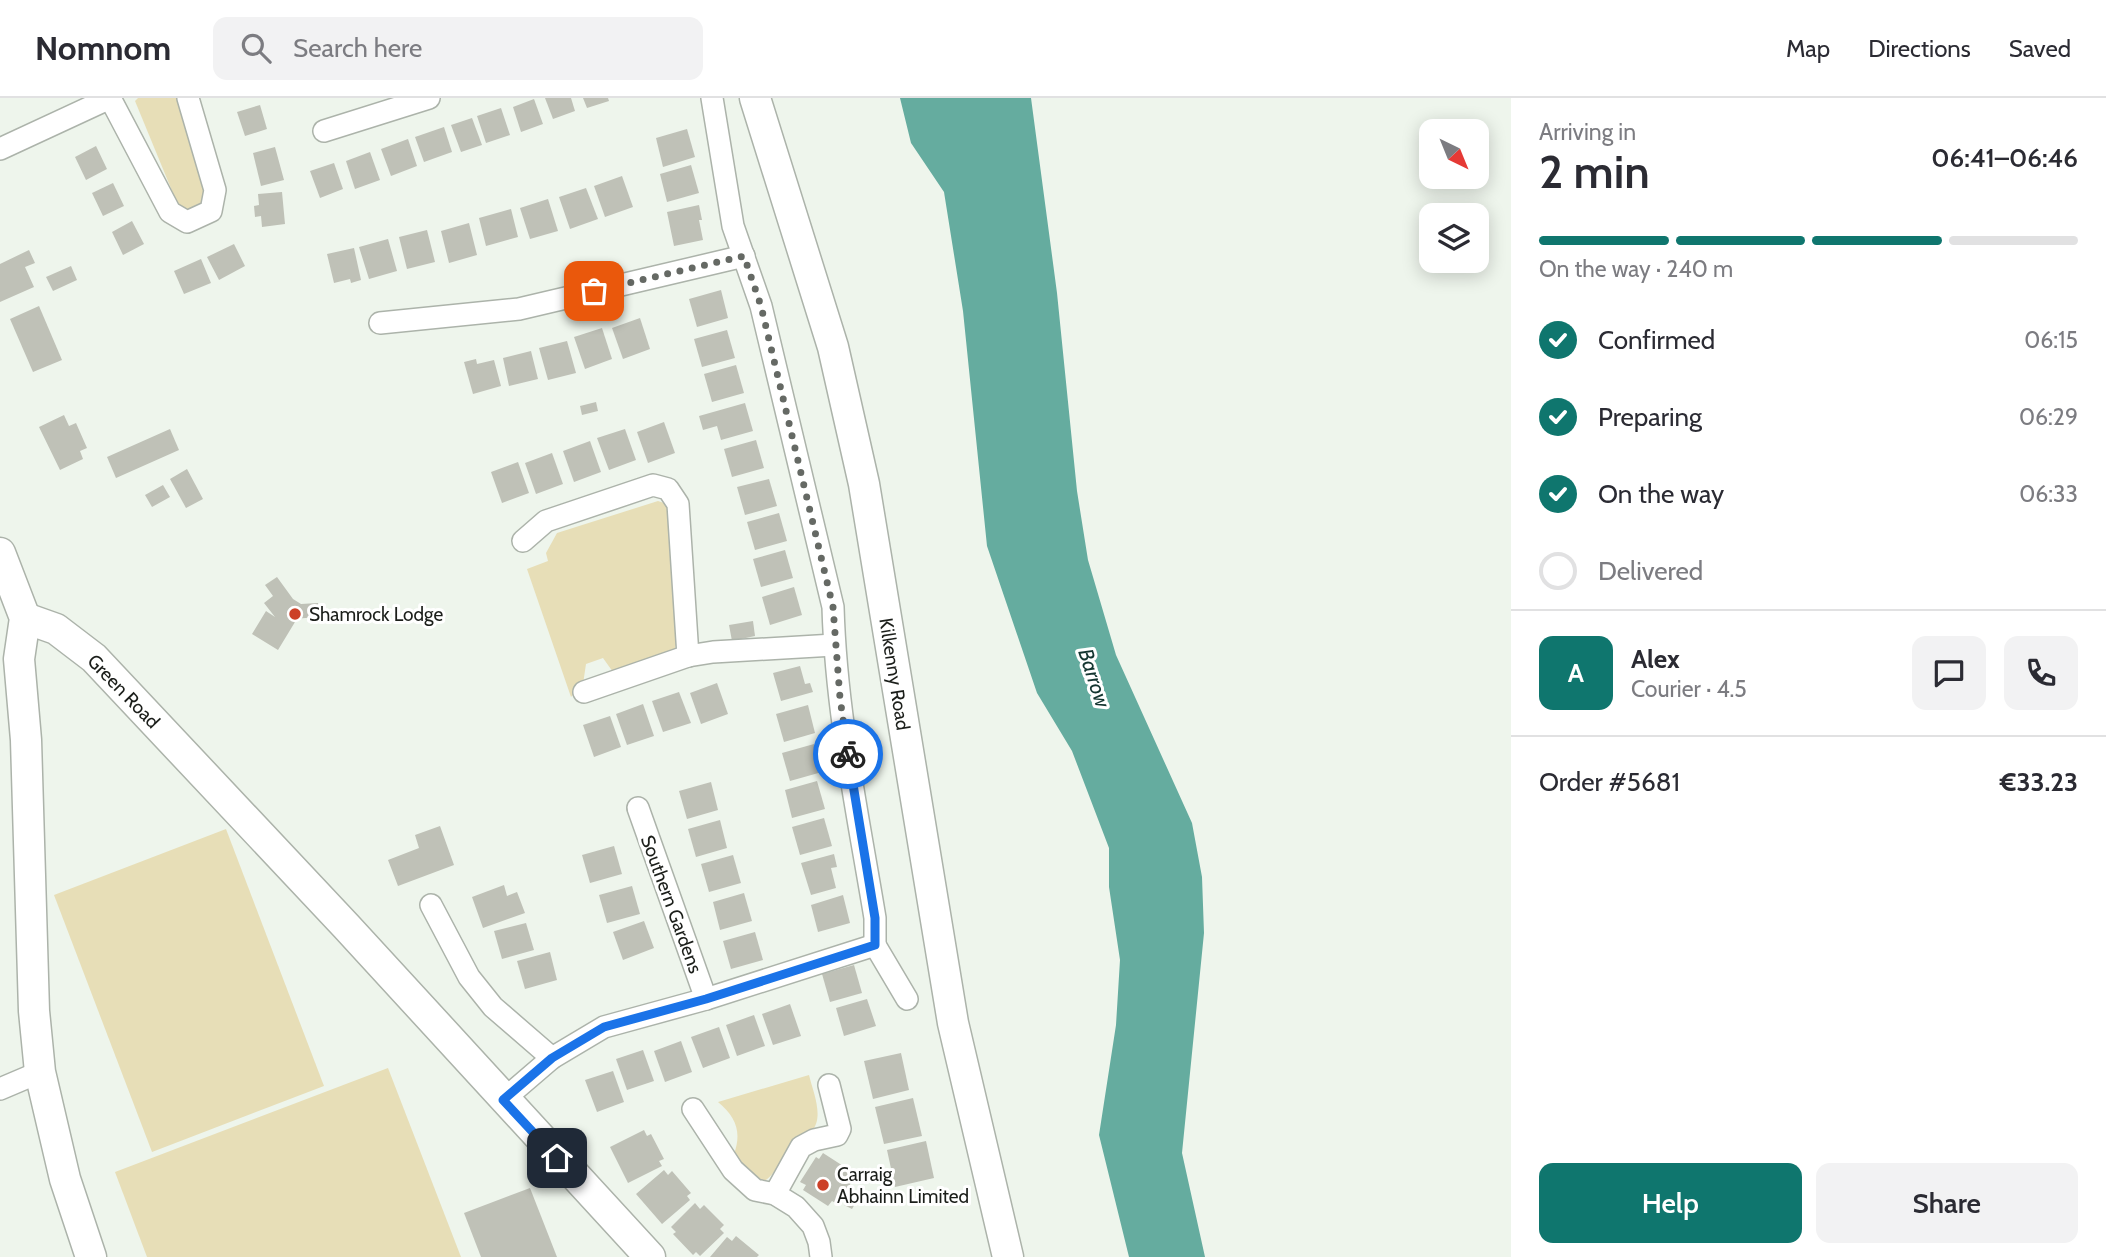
<!DOCTYPE html>
<html lang="en">
<head>
<meta charset="utf-8">
<style>
	:root { --surface:#fff; --page:#f2f2f3; --text:#2b2b33; --muted:#7c7c81; --line:#e1e1e2; --accent:#0f766e }
	body { margin:0; font-family:Cabin,sans-serif; background:var(--page); color:var(--text); height:100vh; display:flex; flex-direction:column; font-size:26px; white-space:nowrap }
	* { box-sizing:border-box; margin:0 }
	p { font-size:23px; color:var(--muted) }
	.icon { flex:none; width:38px; height:38px; fill:none; stroke:currentColor; stroke-width:2; stroke-linecap:round; stroke-linejoin:round }
	.map { position:relative; flex:1; overflow:hidden }
	.sheet { display:flex; flex-direction:column; background:var(--surface); width:595px }
	.sheet>* { flex:none }
	.needle { width:46px; rotate:137deg }
	.fabs { position:absolute; left:1419px; top:21px; display:grid; gap:14px }
	.fabs a { display:grid; place-items:center; width:70px; height:70px; border-radius:14px; background:var(--surface); box-shadow:0 4px 18px #0003; font-size:35px }
	.pin { position:absolute; display:grid; place-items:center; width:60px; height:60px; color:#fff; margin:-30px; border-radius:14px; box-shadow:0 4px 10px #0006 }
	.courier { position:absolute; display:grid; place-items:center; width:70px; height:70px; margin:-35px; border:5px solid #1a73e8; border-radius:50%; background:#fff; color:#222; box-shadow:0 2px 9px #0007 }
	.headline em { font-style:normal; font-weight:600 }
	.headline div { display:flex; flex-direction:column-reverse }
	.headline { display:flex; align-items:center; justify-content:space-between; height:119px; padding:0 28px }
	h1 { font-size:46px; font-weight:600; line-height:52px }
	.bar { display:grid; grid-template-columns:repeat(4,1fr); gap:10px 7px; align-content:center; height:84px; padding:0 28px }
	.bar i { height:9px; border-radius:5px; background:var(--line) }
	.bar .current { background:var(--accent) }
	.bar p { grid-column:span 4 }
	.line { display:flex; align-items:center; gap:18px; padding:0 28px; border-top:2px solid var(--line) }
	.line div { flex:1 }
	.round { display:grid; place-items:center; flex:none; width:74px; height:74px; border-radius:14px; background:var(--page) }
	ol { padding:0 28px; list-style:none }
	li { display:flex; align-items:center; gap:21px; height:77px }
	li p { margin-inline-start:auto }
	li .icon { padding:7px; border-radius:50%; background:var(--accent); color:#fff; stroke-width:4 }
	li:last-child { color:var(--muted) }
	li i { width:38px; height:38px; border:4px solid var(--line); border-radius:50% }
	.button { display:flex; gap:14px; margin-top:auto; padding:14px 28px }
	.button a { flex:1; height:80px; border-radius:14px; background:var(--accent); color:#fff; font-size:28px; font-weight:600; line-height:80px; text-align:center }
	.button a+a { background:var(--page); color:var(--text) }
	header { display:flex; align-items:center; gap:42px; box-sizing:border-box; height:98px; padding:0 35px; background:var(--surface); border-bottom:2px solid var(--line) }
	header strong { font-size:33px }
	nav { display:flex; gap:38px; margin-inline-start:auto; font-size:24px }
	.search { width:490px; height:63px; background:var(--page); display:flex; align-items:center; gap:18px; box-sizing:border-box; padding:0 24px; border-radius:14px; color:var(--muted); font-size:26px }
	main { display:flex; flex:1; min-height:0 }
	.map>svg:first-child { display:block }
</style>
</head>
<body>
<header>
<strong>Nomnom</strong>
<div class="search"><svg class="icon" aria-label="search" viewBox="0 0 24 24"><circle cx="10" cy="10" r="6"/><path d="M15 15l6 6"/></svg>Search here</div>
<nav><a>Map</a><a>Directions</a><a>Saved</a></nav>
</header>
<main>
<div class="map">
<svg width="1511" height="1159" viewBox="0 0 1511 1159">
	<rect width="100%" height="100%" fill="#eef5ec"/>
	<g fill="#e7deb7">
		<path d="M138 0H181L205 96C202 110 188 118 177 105L135 3Z"/>
		<path d="M658 403 667 406 672 412 678 540 673 557 613 574 603 560 586 566 583 586 571 599 527 471 548 463 546 455 557 435Z"/>
		<path d="M226 731 324 988 152 1054 54 797Z"/>
		<path d="M388 970 461 1159H147L115 1074Z"/>
		<path d="M809 977C813 994 825 1020 811 1034 804 1040 795 1042 789 1050 779 1062 778 1075 763 1084 750 1079 743 1067 734 1056 742 1034 736 1019 718 1004Z"/>
	</g>
	<path fill="#65ac9f" d="M900 0H1031L1057 195 1077 393 1088 462 1116 557 1192 725 1202 779 1204 835 1182 1055 1205 1159H1129L1099 1037 1116 927 1120 862 1109 789V750L1072 653 1037 595 987 448 963 213 944 94 911 45Z"/>
	<g fill="#bfc1b7">
		<path d="M545 0H571L575 13 553 21Z"/>
		<path d="M583 0H608L609 3 587 10Z"/>
		<path d="M534 1 543 26 521 34 513 9Z"/>
		<path d="M260 7 267 31 245 38 237 14Z"/>
		<path d="M501 10 510 37 486 45 477 18Z"/>
		<path d="M472 20 482 47 461 54 451 27Z"/>
		<path d="M444 29 452 54 424 64 415 39Z"/>
		<path d="M687 31 695 59 663 69 656 40Z"/>
		<path d="M408 41 417 68 391 78 381 51Z"/>
		<path d="M96 48 107 71 86 82 75 59Z"/>
		<path d="M275 49 284 82 261 88 253 55Z"/>
		<path d="M370 54 380 82 355 91 346 63Z"/>
		<path d="M334 65 343 91 320 100 310 73Z"/>
		<path d="M691 67 699 95 667 104 660 76Z"/>
		<path d="M622 78 633 109 605 119 594 88Z"/>
		<path d="M113 85 124 108 103 118 92 95Z"/>
		<path d="M586 90 598 121 570 131 559 99Z"/>
		<path d="M282 94 285 126 262 129 261 118 255 119 254 108 259 107 258 96Z"/>
		<path d="M548 101 558 133 530 141 520 110Z"/>
		<path d="M699 107 702 122H699L703 142 674 148 667 114Z"/>
		<path d="M511 111 518 139 486 148 479 120Z"/>
		<path d="M132 123 144 146 123 157 112 134Z"/>
		<path d="M469 125 477 157 449 165 441 133Z"/>
		<path d="M427 132 435 164 407 171 399 139Z"/>
		<path d="M388 141 397 173 369 181 359 149Z"/>
		<path d="M234 146 245 168 219 182 207 159Z"/>
		<path d="M354 150 361 182 351 185 350 181 334 185 327 156Z"/>
		<path d="M29 152 35 165 25 169 34 189 0 204V166Z"/>
		<path d="M201 161 211 185 184 196 174 173Z"/>
		<path d="M71 168 77 182 53 193 46 179Z"/>
		<path d="M721 192 728 220 697 229 689 201Z"/>
		<path d="M39 208 62 262 33 274 10 221Z"/>
		<path d="M640 220 650 251 623 261 612 230Z"/>
		<path d="M602 230 612 261 585 271 574 239Z"/>
		<path d="M727 232 735 260 702 269 694 241Z"/>
		<path d="M567 243 576 275 548 282 539 250Z"/>
		<path d="M531 253 538 281 509 288 503 260Z"/>
		<path d="M476 261 477 266 494 262 501 288 473 296 464 264Z"/>
		<path d="M736 267 744 295 712 304 704 276Z"/>
		<path d="M596 304 598 313 582 317 580 308Z"/>
		<path d="M745 305 753 333 721 342 717 328 703 332 699 318Z"/>
		<path d="M64 317 69 328 76 325 87 350 80 353 83 361 60 372 39 329Z"/>
		<path d="M664 324 675 355 648 365 637 334Z"/>
		<path d="M170 331 179 352 116 380 107 359Z"/>
		<path d="M625 331 636 362 609 372 597 340Z"/>
		<path d="M756 342 764 370 732 379 724 351Z"/>
		<path d="M590 343 601 374 574 384 563 353Z"/>
		<path d="M552 355 563 386 536 396 525 365Z"/>
		<path d="M518 364 529 395 502 405 491 374Z"/>
		<path d="M187 371 203 401 186 410 170 381Z"/>
		<path d="M769 381 777 408 745 417 737 389Z"/>
		<path d="M163 387 170 399 152 409 145 397Z"/>
		<path d="M779 415 787 443 755 452 747 424Z"/>
		<path d="M785 452 793 480 761 489 753 461Z"/>
		<path d="M277 479 293 501 301 506 318 505V519L293 521 295 524 278 552 252 536 266 513 275 519 264 505 273 498 265 487Z"/>
		<path d="M794 489 802 517 770 527 762 499Z"/>
		<path d="M753 523 755 538 732 543 729 527Z"/>
		<path d="M800 568 805 586 810 585 813 594 781 603 773 575Z"/>
		<path d="M717 585 728 616 701 626 690 595Z"/>
		<path d="M679 594 691 625 663 634 652 603Z"/>
		<path d="M643 606 654 638 627 647 616 616Z"/>
		<path d="M808 607 815 635 784 644 776 616Z"/>
		<path d="M610 618 621 649 594 659 583 627Z"/>
		<path d="M814 646 822 674 790 683 782 655Z"/>
		<path d="M817 683 825 711 792 720 785 692Z"/>
		<path d="M711 684 718 712 687 721 679 693Z"/>
		<path d="M824 720 832 748 800 757 792 729Z"/>
		<path d="M720 722 727 750 696 759 688 731Z"/>
		<path d="M440 728 454 767 398 788 388 762 419 750 415 737Z"/>
		<path d="M614 748 622 776 590 785 582 757Z"/>
		<path d="M834 756 837 769 831 770 836 790 811 797 801 765Z"/>
		<path d="M733 757 741 785 709 794 701 766Z"/>
		<path d="M504 787 507 798 517 794 525 815 483 830 472 799Z"/>
		<path d="M632 788 640 816 607 825 599 797Z"/>
		<path d="M744 795 752 823 720 832 713 804Z"/>
		<path d="M843 797 850 825 818 834 811 807Z"/>
		<path d="M644 823 654 850 623 862 613 834Z"/>
		<path d="M526 825 534 852 502 861 494 833Z"/>
		<path d="M755 834 763 862 731 871 723 843Z"/>
		<path d="M550 854 557 882 525 891 517 863Z"/>
		<path d="M854 867 862 895 830 904 822 876Z"/>
		<path d="M867 901 876 928 844 938 836 910Z"/>
		<path d="M790 906 801 938 773 947 762 916Z"/>
		<path d="M754 917 765 948 737 958 726 927Z"/>
		<path d="M719 929 730 960 703 970 691 939Z"/>
		<path d="M681 943 692 974 665 984 654 953Z"/>
		<path d="M643 952 654 983 627 992 616 961Z"/>
		<path d="M901 955 909 992 873 1001 864 963Z"/>
		<path d="M613 973 624 1004 597 1014 585 982Z"/>
		<path d="M913 1000 922 1038 884 1046 875 1009Z"/>
		<path d="M644 1032 647 1038 651 1036 664 1061 659 1063 662 1068 628 1085 610 1049Z"/>
		<path d="M926 1043 934 1080 895 1089 887 1052Z"/>
		<path d="M823 1055 851 1073 848 1078 853 1082 837 1106 832 1103 828 1108 803 1092 806 1087 800 1084 816 1059 819 1061Z"/>
		<path d="M664 1072 668 1077 672 1073 691 1095 687 1098 690 1102 662 1126 636 1096Z"/>
		<path d="M530 1090 557 1159H481L464 1115Z"/>
		<path d="M851 1097 858 1101 852 1111 844 1107Z"/>
		<path d="M695 1105 700 1111 704 1107 724 1127 720 1131 724 1135 700 1158 696 1154 693 1157 673 1136 676 1134 671 1129Z"/>
		<path d="M736 1138 759 1157 757 1159H710L727 1139 732 1143Z"/>
	</g>
	<g fill="none" stroke-linecap="round" stroke-linejoin="round">
		<defs>
			<g id="street">
				<path d="M110 0 170 114 187 124 211 113 215 92 188 0"/>
				<path d="M712 0 733 128 761 208 833 509C836 614 858 717 875 820V847"/>
				<path d="M324 33 429 0"/>
				<path d="M0 51 110 0"/>
				<path d="M380 225 519 211 744 158"/>
				<path d="M523 443 546 423 653 387 668 391 678 406 688 558"/>
				<path d="M584 594 688 558 713 554 834 547"/>
				<path d="M638 710 706 901"/>
				<path d="M431 807 469 879 493 909 552 960"/>
				<path d="M0 991 40 974"/>
				<path d="M503 1002 552 960 604 929 706 901 875 847 907 901"/>
				<path d="M693 1011 733 1072 755 1092 775 1096 796 1109 813 1128 819 1144 821 1159"/>
				<path d="M775 1096 801 1049 814 1042 837 1037 840 1031 829 987"/>
			</g>
			<g id="secondary">
				<path d="M755 0 833 249 864 386 953 925 1008 1159"/>
				<path d="M0 455 25 520 19 561 26 642 34 913 40 974 65 1081 91 1159"/>
				<path d="M25 520 56 531 94 560 346 828 650 1159"/>
			</g>
		</defs>
		<use href="#street" stroke="#acb3aa" stroke-width="24"/>
		<use href="#secondary" stroke="#acb3aa" stroke-width="33"/>
		<use href="#street" stroke="#fff" stroke-width="21"/>
		<use href="#secondary" stroke="#fff" stroke-width="30"/>
	</g>
	<g fill="none" stroke-linecap="round" stroke-linejoin="round">
		<path stroke="#656964" stroke-width="7" stroke-dasharray="0 12.6" d="M594 193 744 158 761 208 833 509 840 600 848 656"/>
		<path stroke="#1a73e8" stroke-width="9" d="M557 1060 503 1002 552 960 604 929 706 901 875 847V820L848 656"/>
	</g>
	<g fill="#cc4028" stroke="#fff" stroke-width="2.5">
		<circle cx="295" cy="516" r="7"/>
		<circle cx="823" cy="1087" r="7"/>
	</g>
	<g text-anchor="middle" stroke-width="6" stroke-linejoin="round" paint-order="stroke">
		<g font-size="19" fill="#1b1e1a" stroke="#fff" text-anchor="start">
			<text x="309" y="523">Shamrock Lodge</text>
			<text x="837" y="1083">Carraig<tspan x="837" dy="22">Abhainn Limited</tspan></text>
		</g>
		<g font-size="19" fill="#1b1e1a" stroke="#fff">
			<text transform="translate(895 576) rotate(81)" y="7">Kilkenny Road</text>
			<text transform="translate(124 593) rotate(46)" y="7">Green Road</text>
			<text transform="translate(672 806) rotate(70)" y="7">Southern Gardens</text>
		</g>
		<g font-size="21" font-style="italic" fill="#133530" stroke="#fff">
			<text transform="translate(1094 580) rotate(72)" y="7">Barrow</text>
		</g>
	</g>
</svg>
<div class="fabs">
<a><svg class="needle" viewBox="-14 -14 28 28"><path d="M0-13l5 13h-10z" fill="#e53935"/><path d="M0 13l5-13h-10z" fill="#7c7c81"/></svg></a>
<a><svg class="icon" aria-label="layers" viewBox="0 0 24 24"><path d="M12 4l9 5-9 5-9-5zM3 14l9 5 9-5"/></svg></a>
</div>
<div class="pin" style="left:594px;top:193px;background:#ea580c"><svg class="icon" aria-label="bag" viewBox="0 0 24 24"><path d="M5 8h14l-1 12H6zM9 8a3 3 0 0 1 6 0"/></svg></div>
<div class="pin" style="left:557px;top:1060px;background:#1f2937"><svg class="icon" aria-label="home" viewBox="0 0 24 24"><path d="M3 11l9-7 9 7M6 9v11h12V9"/></svg></div>
<div class="courier" style="left:848px;top:656px"><svg class="icon" aria-label="bike" viewBox="0 0 24 24"><circle cx="6" cy="16" r="4"/><circle cx="18" cy="16" r="4"/><path d="M6 16l4-8h5l3 8M10 8l3 8H6M13 5h3"/></svg></div>
</div>
<section class="sheet">
<div class="headline"><div><h1>2 min</h1><p>Arriving in</p></div><em>06:41–06:46</em></div>
<div class="bar"><i class="current"></i><i class="current"></i><i class="current"></i><i></i><p>On the way · 240 m</p></div>
<ol>
<li><svg class="icon" aria-label="check" viewBox="0 0 24 24"><path d="M5 12l5 5 9-10"/></svg>Confirmed<p>06:15</p></li>
<li><svg class="icon" aria-label="check" viewBox="0 0 24 24"><path d="M5 12l5 5 9-10"/></svg>Preparing<p>06:29</p></li>
<li><svg class="icon" aria-label="check" viewBox="0 0 24 24"><path d="M5 12l5 5 9-10"/></svg>On the way<p>06:33</p></li>
<li><i></i>Delivered</li>
</ol>
<div class="line" style="height:126px"><b class="round" style="background:var(--accent);color:#fff">A</b><div><b>Alex</b><p>Courier · 4.5</p></div><a class="round"><svg class="icon" aria-label="chat" viewBox="0 0 24 24"><path d="M4 5h16v11H9l-5 4z"/></svg></a><a class="round"><svg class="icon" aria-label="phone" viewBox="0 0 24 24"><path d="M5 4h4l2 5-3 2q2 4 5 5l2-3 5 2v4C11 20 4 13 5 4z"/></svg></a></div>
<div class="line" style="height:91px"><div>Order #5681</div><b>€33.23</b></div>
<div class="button"><a>Help</a><a>Share</a></div>
</section>
</main>
</body>
</html>
